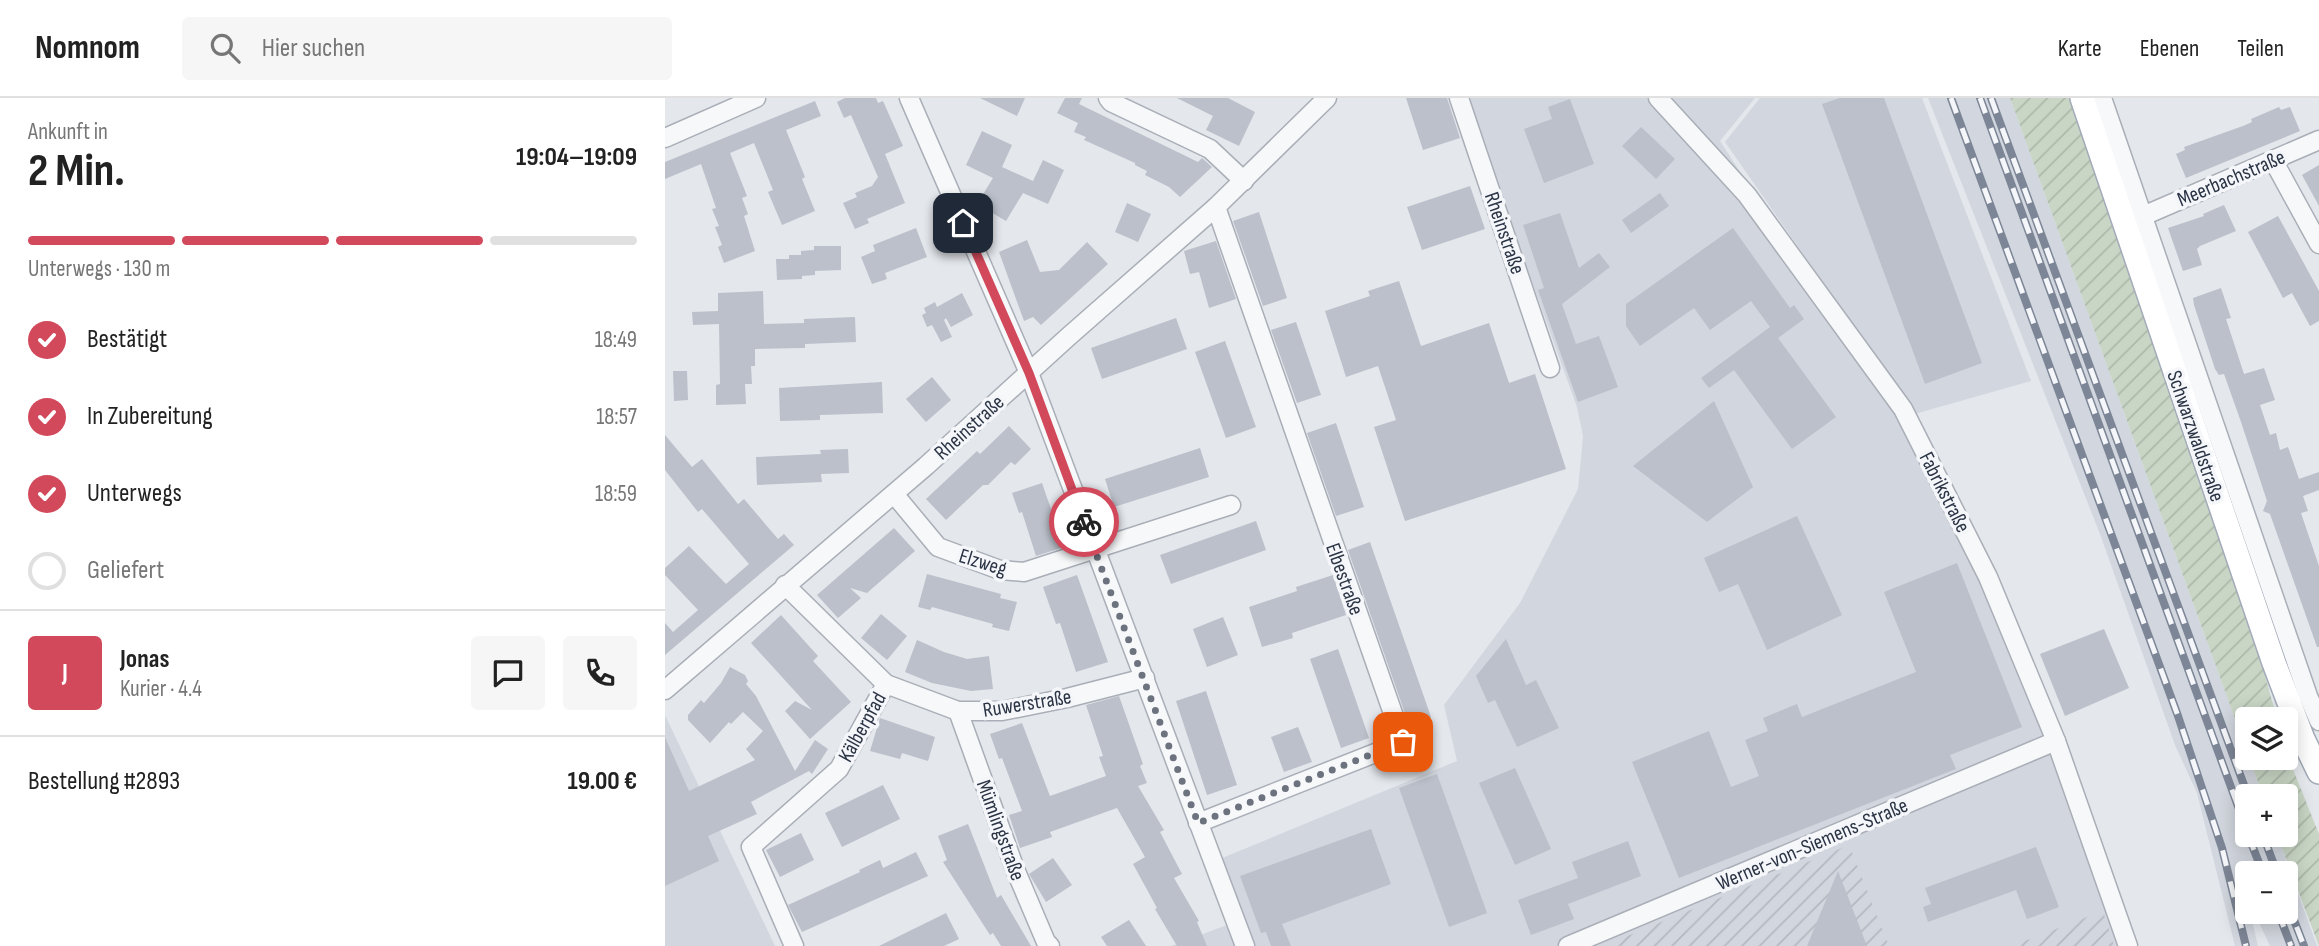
<!DOCTYPE html>
<html lang="de">
<head>
<meta charset="utf-8">
<style>
	:root { --surface:#fff; --page:#f6f6f6; --text:#222; --muted:#767676; --line:#e0e0e0; --accent:#d1495b }
	body { margin:0; font-family:"Sofia Sans Condensed",sans-serif; background:var(--page); color:var(--text); height:100vh; display:flex; flex-direction:column; font-size:26px; white-space:nowrap }
	* { box-sizing:border-box; margin:0 }
	p { font-size:23px; color:var(--muted) }
	.icon { flex:none; width:38px; height:38px; fill:none; stroke:currentColor; stroke-width:2; stroke-linecap:round; stroke-linejoin:round }
	.map { position:relative; flex:1; overflow:hidden }
	.sheet { display:flex; flex-direction:column; background:var(--surface); width:665px }
	.sheet>* { flex:none }
	.buttons { position:absolute; left:1570px; top:609px; display:grid; gap:14px }
	.buttons a { display:grid; place-items:center; width:63px; height:63px; border-radius:7px; background:var(--surface); box-shadow:0 4px 18px #0003; font-size:35px }
	.pin { position:absolute; display:grid; place-items:center; width:60px; height:60px; color:#fff; margin:-30px; border-radius:14px; box-shadow:0 4px 10px #0006 }
	.courier { position:absolute; display:grid; place-items:center; width:70px; height:70px; margin:-35px; border:5px solid #d1495b; border-radius:50%; background:#fff; color:#222; box-shadow:0 2px 9px #0007 }
	.headline em { font-style:normal; font-weight:700 }
	.headline div { display:flex; flex-direction:column-reverse }
	.headline { display:flex; align-items:center; justify-content:space-between; height:119px; padding:0 28px }
	h1 { font-size:46px; font-weight:700; line-height:52px }
	.bar { display:grid; grid-template-columns:repeat(4,1fr); gap:10px 7px; align-content:center; height:84px; padding:0 28px }
	.bar i { height:9px; border-radius:5px; background:var(--line) }
	.bar .active { background:var(--accent) }
	.bar p { grid-column:span 4 }
	.line { display:flex; align-items:center; gap:18px; padding:0 28px; border-top:2px solid var(--line) }
	.line div { flex:1 }
	.round { display:grid; place-items:center; flex:none; width:74px; height:74px; border-radius:7px; background:var(--page) }
	ol { padding:0 28px; list-style:none }
	li { display:flex; align-items:center; gap:21px; height:77px }
	li p { margin-inline-start:auto }
	li .icon { padding:7px; border-radius:50%; background:var(--accent); color:#fff; stroke-width:4 }
	li:last-child { color:var(--muted) }
	li i { width:38px; height:38px; border:4px solid var(--line); border-radius:50% }
	header { display:flex; align-items:center; gap:42px; box-sizing:border-box; height:98px; padding:0 35px; background:var(--surface); border-bottom:2px solid var(--line) }
	header strong { font-size:33px }
	nav { display:flex; gap:38px; margin-inline-start:auto; font-size:24px }
	.search { width:490px; height:63px; background:var(--page); display:flex; align-items:center; gap:18px; box-sizing:border-box; padding:0 24px; border-radius:7px; color:var(--muted); font-size:26px }
	main { display:flex; flex:1; min-height:0 }
	.map>svg:first-child { display:block }
</style>
</head>
<body>
<header>
<strong>Nomnom</strong>
<div class="search"><svg class="icon" aria-label="search" viewBox="0 0 24 24"><circle cx="10" cy="10" r="6"/><path d="M15 15l6 6"/></svg>Hier suchen</div>
<nav><a>Karte</a><a>Ebenen</a><a>Teilen</a></nav>
</header>
<main>
<section class="sheet">
<div class="headline"><div><h1>2 Min.</h1><p>Ankunft in</p></div><em>19:04–19:09</em></div>
<div class="bar"><i class="active"></i><i class="active"></i><i class="active"></i><i></i><p>Unterwegs · 130 m</p></div>
<ol>
<li><svg class="icon" aria-label="check" viewBox="0 0 24 24"><path d="M5 12l5 5 9-10"/></svg>Bestätigt<p>18:49</p></li>
<li><svg class="icon" aria-label="check" viewBox="0 0 24 24"><path d="M5 12l5 5 9-10"/></svg>In Zubereitung<p>18:57</p></li>
<li><svg class="icon" aria-label="check" viewBox="0 0 24 24"><path d="M5 12l5 5 9-10"/></svg>Unterwegs<p>18:59</p></li>
<li><i></i>Geliefert</li>
</ol>
<div class="line" style="height:126px"><b class="round" style="background:var(--accent);color:#fff">J</b><div><b>Jonas</b><p>Kurier · 4.4</p></div><a class="round"><svg class="icon" aria-label="chat" viewBox="0 0 24 24"><path d="M4 5h16v11H9l-5 4z"/></svg></a><a class="round"><svg class="icon" aria-label="phone" viewBox="0 0 24 24"><path d="M5 4h4l2 5-3 2q2 4 5 5l2-3 5 2v4C11 20 4 13 5 4z"/></svg></a></div>
<div class="line" style="height:91px"><div>Bestellung #2893</div><b>19.00 €</b></div>
</section>
<div class="map">
<svg width="1654" height="848" viewBox="0 0 1654 848">
	<defs>
		<pattern id="industrial-furrows" width="10" height="10" patternUnits="userSpaceOnUse" patternTransform="scale(1.75)"><rect width="10" height="10" fill="#d2d6de"/><path d="M-1 1l2-2M0 10L10 0M9 11l2-2" fill="none" stroke="#b4b8c0"/></pattern>
		<pattern id="garden-furrows" width="10" height="10" patternUnits="userSpaceOnUse" patternTransform="scale(1.75)"><rect width="10" height="10" fill="#c9d6c5"/><path d="M-1 1l2-2M0 10L10 0M9 11l2-2" fill="none" stroke="#adb8ab"/></pattern>
	</defs>
	<rect width="100%" height="100%" fill="#e4e7ec"/>
	<g fill="#d2d6de">
		<path d="M801 0H1090L1055 43 1232 315 1322 480 1390 648 1453 848H506L570 824 550 763 792 663 779 607 855 505 913 391 918 338 912 309Z"/>
		<path d="M1095 0H1257L1366 283 1246 317 1217 269 1060 44Z"/>
		<path d="M1263 0H1345L1582 654V660H1584L1598 698H1582V737H1612L1652 848H1605L1589 814H1620V775H1582V814H1585L1593 848H1570L1532 695 1510 647 1435 436Z"/>
		<path d="M0 617 110 848H0Z"/>
	</g>
	<g fill="url(#industrial-furrows)">
		<path d="M1184 747 1224 848H938Z"/>
		<path d="M1438 813 1449 848H1347Z"/>
	</g>
	<g fill="url(#garden-furrows)">
		<path d="M1345 0H1406L1598 570 1612 621H1582V654Z"/>
		<path d="M1621 654 1654 736V848L1612 737H1620V698H1598L1584 660H1620Z"/>
	</g>
	<g fill="#bbc0ca">
		<path d="M180 0H211L213 5 218 3 238 48 220 56 240 105 202 121 204 125 190 131 178 105 192 99 190 95 207 88 213 79 186 17 179 20 172 4Z"/>
		<path d="M315 0H360L352 18Z"/>
		<path d="M400 0H417L414 6 533 64 537 60 547 69 515 99 504 89 480 77 482 73 470 67V65L419 42 421 39 409 34 413 25 392 15Z"/>
		<path d="M512 0H563L590 14 574 48 541 32 548 18Z"/>
		<path d="M741 0H782L795 40 758 52Z"/>
		<path d="M1175 0H1219L1317 265 1260 286 1157 6Z"/>
		<path d="M905 1 929 66 879 85 859 31 887 21 883 9Z"/>
		<path d="M150 3 156 18 121 32 140 79 137 81 150 113 117 127 103 94 108 92 89 45 65 55 82 98 77 100 83 116 79 118 90 153 59 165 53 149 57 147 50 129 54 128 47 111 51 110 36 66 0 81V64Z"/>
		<path d="M1614 9 1616 12 1625 9 1635 33 1521 80 1511 56 1520 52 1519 49 1578 28 1587 24 1586 21Z"/>
		<path d="M976 29 1010 61 991 81 957 48Z"/>
		<path d="M317 33 347 47 337 69 368 83 378 62 399 72 383 106 358 95 341 123 312 106 328 80 301 67Z"/>
		<path d="M1654 67V108L1637 77Z"/>
		<path d="M805 88 820 131 757 152 742 109Z"/>
		<path d="M995 95 1004 108 966 135 957 122Z"/>
		<path d="M462 105 486 116 473 144 450 134Z"/>
		<path d="M1559 107 1571 133 1535 148 1532 151 1537 167 1518 173 1503 130 1539 118 1538 116Z"/>
		<path d="M594 114 622 200 598 208 568 123Z"/>
		<path d="M895 115 914 170 934 155 945 169 897 206 911 246 934 238 953 289 913 304 873 192 879 190 858 127Z"/>
		<path d="M1613 118 1654 193V223L1645 228 1627 195 1618 200 1583 134Z"/>
		<path d="M251 130 262 159 220 175 222 181 207 186 196 159 210 153 208 147Z"/>
		<path d="M1068 130 1125 210 1129 207 1139 221 1113 240 1171 319 1127 351 1069 272 1044 290 1036 280 1105 229 1086 203 1045 232 1029 210 975 248 961 228V206Z"/>
		<path d="M362 142 375 174 394 172 422 144 443 166 376 227 368 219 359 223 334 154Z"/>
		<path d="M551 143 571 201 544 210 534 174 525 176 519 153Z"/>
		<path d="M149 148H176V172L150 173V177L137 178V181L112 182 111 161H124V157H136V153L149 152Z"/>
		<path d="M734 183 756 248 824 225 844 285 870 276 901 371 740 423 709 329 731 322 713 268 681 279 660 213 705 198 703 193Z"/>
		<path d="M1556 190 1566 220 1561 221 1579 276 1599 270 1610 302 1595 307 1605 337 1611 335 1615 352 1623 349 1634 381 1654 374V392L1638 398 1643 413 1636 415 1654 468V549H1652L1605 416 1598 413 1602 403 1576 324 1559 276 1554 277 1550 271 1529 207 1528 200Z"/>
		<path d="M98 193 99 226 139 225V221L190 219 191 244 140 246V250L90 251V268H86L87 286H80L81 306 51 307V287L55 286 54 226 28 227 27 214 53 213V195Z"/>
		<path d="M297 195 308 217 286 229 281 220 279 222 287 239 276 244 267 227 262 229 257 217 261 215 259 210 270 204 272 209Z"/>
		<path d="M511 220 522 251 437 281 426 250Z"/>
		<path d="M631 224 656 297 632 305 606 232Z"/>
		<path d="M560 243 591 329 561 340 530 254Z"/>
		<path d="M8 273H22L23 302 9 303Z"/>
		<path d="M267 279 286 302 261 324 241 301Z"/>
		<path d="M217 284 218 315 155 317V322L115 323 114 290Z"/>
		<path d="M1049 303 1088 389 1042 424 968 368Z"/>
		<path d="M671 325 699 409 671 418 642 335Z"/>
		<path d="M344 328 366 351 350 367 346 364 323 387H318L281 422 261 401 312 353 315 356Z"/>
		<path d="M0 337 27 369 37 361 73 406 79 401 113 441 119 436 129 447 0 557V525L8 534 33 512 0 477V470L24 448 61 486 84 466 37 411 33 414 0 372Z"/>
		<path d="M535 350 544 379 449 409 440 381Z"/>
		<path d="M183 351 184 375 156 376 157 384 92 387 91 359 156 356 155 352Z"/>
		<path d="M377 385 399 449 371 458 357 414 354 415 347 395Z"/>
		<path d="M1132 418 1177 517 1102 552 1073 486 1054 494 1039 460Z"/>
		<path d="M591 423 601 452 506 486 495 457Z"/>
		<path d="M229 430 250 453 202 495 185 490 196 500 173 520 152 497Z"/>
		<path d="M705 444 766 619 744 627 683 452Z"/>
		<path d="M1292 465 1357 629 1285 657 1291 671 1014 780 967 664 1044 633 1066 689 1094 678 1080 642 1103 633 1098 620 1132 606 1137 619 1251 574 1219 494Z"/>
		<path d="M262 476 336 496 335 500 352 504 344 533 327 529 328 526 267 509 265 512 253 509Z"/>
		<path d="M412 477 443 564 411 574 395 525 391 526 378 489Z"/>
		<path d="M668 477 681 517 627 535 628 540 597 549 584 509 632 493 631 489Z"/>
		<path d="M216 516 242 538 222 562 196 540Z"/>
		<path d="M116 517 153 558 148 563 186 604 145 641 120 613 130 603 147 612 86 545Z"/>
		<path d="M558 519 573 557 542 569 528 531Z"/>
		<path d="M1439 531 1464 590 1400 618 1375 556Z"/>
		<path d="M841 541 861 587 871 582 894 630 852 649 830 602 823 605 811 578Z"/>
		<path d="M252 542 279 554 302 561 324 558 328 591 306 593 267 585 240 574Z"/>
		<path d="M673 551 704 640 676 650 645 561Z"/>
		<path d="M65 569 80 577 83 583 81 586 91 598 130 673 150 642 163 651 147 676 144 673 86 704 92 716 43 738 54 763 0 788V639L24 693 90 662 81 651 98 633 78 614 66 626 64 624 45 645 23 622V617L36 602 39 605 56 585Z"/>
		<path d="M541 593 572 687 542 697 511 603Z"/>
		<path d="M454 598 478 666 475 668 482 685 473 688 499 732 495 734 517 776 509 780 534 823 532 824 542 848H512L490 811 492 810 468 766 480 759 452 710 385 734 387 739 355 750 344 717 357 713 337 660 334 661 325 636 357 625 385 698 441 678 434 659 438 658 421 607Z"/>
		<path d="M215 620 270 639 263 663 237 655 235 661 205 653Z"/>
		<path d="M633 629 647 664 619 674 606 639Z"/>
		<path d="M850 670 886 751 850 767 814 685Z"/>
		<path d="M772 676 822 815 784 829 734 690Z"/>
		<path d="M218 687 235 721 177 749 160 715Z"/>
		<path d="M303 726 332 800 336 797 366 848H336L328 835 325 837 278 764 282 762 273 738Z"/>
		<path d="M706 731 726 786 617 826 626 848H606L601 834 596 835 575 778Z"/>
		<path d="M136 735 149 762 115 779 101 752Z"/>
		<path d="M963 743 976 778 903 806 909 821 866 837 853 802 913 780 907 764Z"/>
		<path d="M1371 749 1394 809 1362 821 1351 792 1263 824 1258 809 1266 806 1260 790Z"/>
		<path d="M251 754 263 778 137 834 123 807 195 774 194 772 215 762 218 770Z"/>
		<path d="M388 760 407 787 381 804 364 776Z"/>
		<path d="M1173 773 1202 848H1142Z"/>
		<path d="M281 815 294 841 279 848H214Z"/>
		<path d="M464 822 481 848H442L436 839Z"/>
	</g>
	<g fill="none" stroke-linecap="round" stroke-linejoin="round">
		<defs>
			<g id="minor">
				<path d="M244 0 364 275 580 848"/>
				<path d="M443 0 446 4 545 51 579 83"/>
				<path d="M794 0 885 270"/>
				<path d="M993 0 1082 97 1238 311 1323 479 1391 643 1463 848"/>
				<path d="M1437 0 1643 598 1654 623"/>
				<path d="M0 40 91 0"/>
				<path d="M1608 62 1654 146"/>
				<path d="M1478 118 1654 42"/>
				<path d="M229 396 273 449 335 472 359 474 566 407"/>
				<path d="M120 487 221 586 293 613H337L402 600 480 580"/>
				<path d="M0 592 261 368 403 239 551 109 662 0"/>
				<path d="M293 613 350 771 381 844 385 848"/>
				<path d="M533 725 738 644 551 109"/>
				<path d="M129 848 86 749 174 671 221 586"/>
				<path d="M903 848 1391 643"/>
			</g>
			<path id="major" d="M1417 0 1609 565 1638 641 1654 674"/>
		</defs>
		<use href="#minor" stroke="#a9aeb7" stroke-width="21"/>
		<use href="#major" stroke="#a3abb8" stroke-width="26"/>
		<use href="#minor" stroke="#f7f8fa" stroke-width="18"/>
		<use href="#major" stroke="#fff" stroke-width="23"/>
		<defs>
			<g id="rail">
				<path d="M1286 0 1513 618 1557 750 1581 848"/>
				<path d="M1315 0 1582 733"/>
				<path d="M1326 0 1583 698"/>
				<path d="M1583 737 1598 775"/>
				<path d="M1598 737 1612 775"/>
				<path d="M1620 799 1639 848"/>
				<path d="M1613 814 1626 848"/>
			</g>
		</defs>
		<use href="#rail" stroke="#7d8696" stroke-width="8"/>
		<use href="#rail" stroke="#f4f6f9" stroke-width="5" stroke-dasharray="16" stroke-linecap="butt"/>
	</g>
	<g fill="none" stroke-linecap="round" stroke-linejoin="round">
		<path stroke="#6c737f" stroke-width="7" stroke-dasharray="0 12.6" d="M419 424 533 725 738 644"/>
		<path stroke="#d1495b" stroke-width="9" d="M298 125 364 275 419 424"/>
	</g>
	<g text-anchor="middle" stroke-width="7" stroke-linejoin="round" paint-order="stroke">
		<g font-size="21" fill="#2b3445" stroke="#f4f6f9">
			<text transform="translate(1566 80) rotate(-23)" y="7">Meerbachstraße</text>
			<text transform="translate(840 135) rotate(71)" y="7">Rheinstraße</text>
			<text transform="translate(304 329) rotate(-42)" y="7">Rheinstraße</text>
			<text transform="translate(1531 338) rotate(71)" y="7">Schwarzwaldstraße</text>
			<text transform="translate(1280 394) rotate(63)" y="7">Fabrikstraße</text>
			<text transform="translate(318 464) rotate(17)" y="7">Elzweg</text>
			<text transform="translate(680 481) rotate(70)" y="7">Elbestraße</text>
			<text transform="translate(362 605) rotate(-9)" y="7">Ruwerstraße</text>
			<text transform="translate(197 629) rotate(-61)" y="7">Kälberpfad</text>
			<text transform="translate(336 732) rotate(70)" y="7">Mümlingstraße</text>
			<text transform="translate(1147 746) rotate(-23)" y="7">Werner-von-Siemens-Straße</text>
		</g>
	</g>
</svg>
<div class="buttons">
<a><svg class="icon" aria-label="layers" viewBox="0 0 24 24"><path d="M12 4l9 5-9 5-9-5zM3 14l9 5 9-5"/></svg></a>
<a>+</a>
<a>−</a>
</div>
<div class="pin" style="left:738px;top:644px;background:#ea580c"><svg class="icon" aria-label="bag" viewBox="0 0 24 24"><path d="M5 8h14l-1 12H6zM9 8a3 3 0 0 1 6 0"/></svg></div>
<div class="pin" style="left:298px;top:125px;background:#1f2937"><svg class="icon" aria-label="home" viewBox="0 0 24 24"><path d="M3 11l9-7 9 7M6 9v11h12V9"/></svg></div>
<div class="courier" style="left:419px;top:424px"><svg class="icon" aria-label="bike" viewBox="0 0 24 24"><circle cx="6" cy="16" r="4"/><circle cx="18" cy="16" r="4"/><path d="M6 16l4-8h5l3 8M10 8l3 8H6M13 5h3"/></svg></div>
</div>
</main>
</body>
</html>
